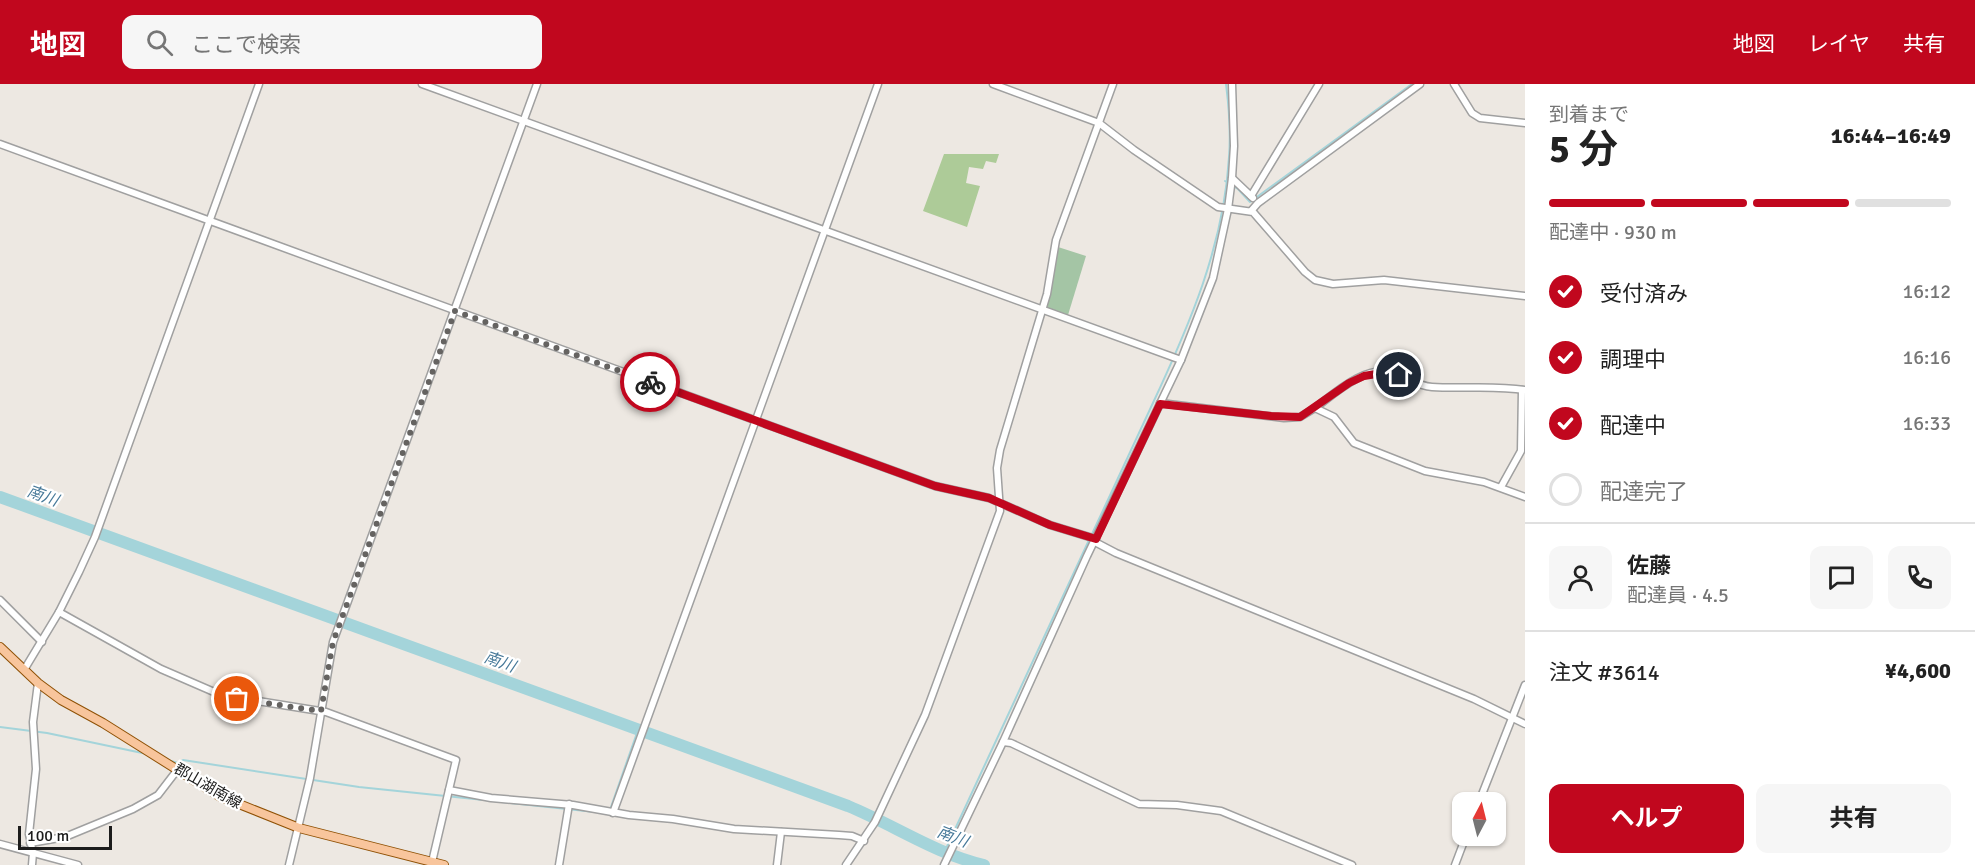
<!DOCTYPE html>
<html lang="ja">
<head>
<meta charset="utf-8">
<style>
	:root { --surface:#fff; --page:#f6f6f6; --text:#222; --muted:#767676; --line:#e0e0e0; --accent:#c1071e }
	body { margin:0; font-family:Signika,"Noto Sans JP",sans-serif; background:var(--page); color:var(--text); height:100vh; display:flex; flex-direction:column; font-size:22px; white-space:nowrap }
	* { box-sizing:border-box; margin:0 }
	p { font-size:20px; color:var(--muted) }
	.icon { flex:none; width:33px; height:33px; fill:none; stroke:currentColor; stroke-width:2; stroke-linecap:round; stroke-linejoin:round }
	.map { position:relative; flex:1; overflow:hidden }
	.details { display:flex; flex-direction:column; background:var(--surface); width:450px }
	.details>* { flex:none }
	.needle { width:39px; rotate:7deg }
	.tools { position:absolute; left:1452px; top:708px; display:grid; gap:12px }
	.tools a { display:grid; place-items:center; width:54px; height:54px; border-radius:12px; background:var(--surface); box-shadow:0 2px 4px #0004; font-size:30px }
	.scale { position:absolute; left:18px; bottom:15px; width:94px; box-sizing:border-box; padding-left:6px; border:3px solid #1c1c1c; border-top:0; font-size:16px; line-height:21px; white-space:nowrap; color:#1c1c1c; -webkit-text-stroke:4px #fff; paint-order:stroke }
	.pin { position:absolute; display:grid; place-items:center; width:51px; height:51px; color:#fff; margin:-26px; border:3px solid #fff; border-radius:50%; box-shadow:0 2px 6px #0007 }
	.courier { position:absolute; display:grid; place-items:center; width:60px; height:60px; margin:-30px; border:4px solid #c1071e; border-radius:50%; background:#fff; color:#222; box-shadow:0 2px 8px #0007 }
	.summary em { font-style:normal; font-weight:700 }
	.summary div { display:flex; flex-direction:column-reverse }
	.summary { display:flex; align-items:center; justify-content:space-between; height:102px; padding:0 24px }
	h1 { font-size:39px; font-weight:700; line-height:45px }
	.bar { display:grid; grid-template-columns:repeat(4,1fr); gap:9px 6px; align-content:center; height:72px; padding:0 24px }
	.bar i { height:8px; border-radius:4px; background:var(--line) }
	.bar .current { background:var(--accent) }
	.bar p { grid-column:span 4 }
	.line { display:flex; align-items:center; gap:15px; padding:0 24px; border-top:2px solid var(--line) }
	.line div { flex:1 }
	.round { display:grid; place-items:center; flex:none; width:63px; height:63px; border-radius:12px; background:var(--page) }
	ol { padding:0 24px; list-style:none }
	li { display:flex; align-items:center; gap:18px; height:66px }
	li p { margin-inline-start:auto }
	li .icon { padding:6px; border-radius:50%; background:var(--accent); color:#fff; stroke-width:4 }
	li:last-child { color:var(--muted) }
	li i { width:33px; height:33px; border:3px solid var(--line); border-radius:50% }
	.cta { display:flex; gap:12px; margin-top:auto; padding:12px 24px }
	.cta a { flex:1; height:69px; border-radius:12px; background:var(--accent); color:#fff; font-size:24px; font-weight:700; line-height:69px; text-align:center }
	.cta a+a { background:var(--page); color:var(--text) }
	header { display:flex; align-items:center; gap:36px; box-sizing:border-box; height:84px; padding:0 30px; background:var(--accent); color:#fff }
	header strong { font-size:28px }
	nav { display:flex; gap:33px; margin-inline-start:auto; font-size:21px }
	.search { width:420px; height:54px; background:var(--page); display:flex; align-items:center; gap:15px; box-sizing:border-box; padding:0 21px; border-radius:12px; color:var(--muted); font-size:22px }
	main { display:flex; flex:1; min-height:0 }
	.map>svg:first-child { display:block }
</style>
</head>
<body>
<header>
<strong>地図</strong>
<div class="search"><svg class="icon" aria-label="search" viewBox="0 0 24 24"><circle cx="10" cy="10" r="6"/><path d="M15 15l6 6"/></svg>ここで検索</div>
<nav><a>地図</a><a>レイヤ</a><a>共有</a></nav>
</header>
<main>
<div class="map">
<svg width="1525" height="781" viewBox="0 0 1525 781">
	<rect width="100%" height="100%" fill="#ede8e2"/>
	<path fill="#adcb98" d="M944 70H999L996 79 986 77 983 85 969 83 966 99 980 102 967 143 923 127Z"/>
	<path fill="#a4c5a5" d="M1058 163 1086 172 1068 231 1047 224V221Z"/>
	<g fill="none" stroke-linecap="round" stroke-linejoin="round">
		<g stroke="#a4d4da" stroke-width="2">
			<path d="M1225 97 1238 105 1250 118 1412 0"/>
			<path d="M1092 450C1112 407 1132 364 1152 321 1189 242 1224 162 1229 73 1231 49 1229 24 1226 0"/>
			<path d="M0 643 47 649 147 670"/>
			<path d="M167 676 178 679 183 676 359 703 484 716"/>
			<path d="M502 718 595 728"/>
			<path d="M611 723 638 646"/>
			<path d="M944 769 1089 456"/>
		</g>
		<path stroke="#a4d4da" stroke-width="12" d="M0 413 848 722C894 741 936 770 984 781"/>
		<defs>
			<g id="minor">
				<path d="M422 0 1181 276"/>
				<path d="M993 0 1099 39 1134 66 1218 123 1253 128 1305 188 1315 196 1333 200 1384 196 1525 212"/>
				<path d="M1454 0 1472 29 1480 34 1525 39"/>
				<path d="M0 60 935 402 989 414 1050 441 1096 455"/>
				<path d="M1232 94 1253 114"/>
				<path d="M1251 112 1319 0"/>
				<path d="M1251 127 1258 119 1420 0"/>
				<path d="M1160 319 1284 334 1300 333 1315 324 1334 333 1354 359 1425 387 1484 398 1525 413"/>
				<path d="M1315 324C1335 309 1366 280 1393 289 1407 293 1417 302 1432 303 1463 305 1494 301 1525 306"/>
				<path d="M1501 403 1521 367 1522 306"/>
				<path d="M1095 458 1116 469 1474 615 1525 640"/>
				<path d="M0 516 42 558"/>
				<path d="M59 528 79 488 95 453 259 0"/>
				<path d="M24 586 59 528 161 585 221 611 326 628 456 676 432 778"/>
				<path d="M1003 658 1011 659 1139 720 1177 721 1221 727 1352 781"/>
				<path d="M449 706 491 714 573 721 629 731 673 735 734 745 839 751 852 752 864 757"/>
				<path d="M1479 718 1525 601"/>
				<path d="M613 729 878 0"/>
				<path d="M30 759 65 753 133 725 158 711 178 685"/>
				<path d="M0 760 78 781"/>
				<path d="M32 781 33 769 29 750 36 685 33 638 38 599"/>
				<path d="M289 781 310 694 333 558 537 0"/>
				<path d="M559 781 569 720"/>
				<path d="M777 781 781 748"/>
				<path d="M846 781 875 738 925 631 1000 427 997 384 1000 366 1047 210 1056 156 1113 0"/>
				<path d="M944 781 1003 658 1087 472 1181 276 1213 194 1228 125 1232 94 1234 62 1232 0"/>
				<path d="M1455 781 1466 752"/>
			</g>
			<path id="major" d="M0 563 38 599 61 616 103 639 219 712 299 744 444 781"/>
		</defs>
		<use href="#minor" stroke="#a0a0a0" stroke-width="9"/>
		<use href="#major" stroke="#8f5105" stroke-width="10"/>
		<use href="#minor" stroke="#fff" stroke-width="6"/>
		<use href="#major" stroke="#f8c59c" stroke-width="8"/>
	</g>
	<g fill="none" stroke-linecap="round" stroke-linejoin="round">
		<path stroke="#656361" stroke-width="6" stroke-dasharray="0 10.8" d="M237 615 321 627 333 558 455 227 650 298"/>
		<path stroke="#c1071e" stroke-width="8" d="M650 298 935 402 989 414 1050 441 1096 455 1160 320 1271 332 1300 333 1349 299 1364 292 1388 288 1399 291"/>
	</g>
	<g text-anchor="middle" stroke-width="4.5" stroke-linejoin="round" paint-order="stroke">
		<g font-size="15" fill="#1c1c1c" stroke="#fff">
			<text transform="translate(208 702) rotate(30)" y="5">郡山湖南線</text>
		</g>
		<g font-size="16" font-style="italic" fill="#477999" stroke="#fff">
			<text transform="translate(43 411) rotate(20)" y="6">南川</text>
			<text transform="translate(500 577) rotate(20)" y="6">南川</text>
			<text transform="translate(953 752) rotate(21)" y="6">南川</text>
		</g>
	</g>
</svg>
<div class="tools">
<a><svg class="needle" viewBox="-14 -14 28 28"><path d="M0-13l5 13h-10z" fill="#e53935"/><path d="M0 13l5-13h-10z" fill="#767676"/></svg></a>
</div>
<div class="scale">100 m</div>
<div class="pin" style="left:237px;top:615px;background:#ea580c"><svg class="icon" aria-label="bag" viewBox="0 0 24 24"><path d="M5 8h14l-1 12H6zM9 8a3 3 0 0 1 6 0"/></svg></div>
<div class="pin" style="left:1399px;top:291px;background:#1f2937"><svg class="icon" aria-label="home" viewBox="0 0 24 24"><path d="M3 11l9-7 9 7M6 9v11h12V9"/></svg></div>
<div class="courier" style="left:650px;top:298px"><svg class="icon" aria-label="bike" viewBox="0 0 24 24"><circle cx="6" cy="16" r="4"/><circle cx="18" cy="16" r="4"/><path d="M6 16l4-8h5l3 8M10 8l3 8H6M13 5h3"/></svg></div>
</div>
<section class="details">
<div class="summary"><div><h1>5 分</h1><p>到着まで</p></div><em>16:44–16:49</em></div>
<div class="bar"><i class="current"></i><i class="current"></i><i class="current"></i><i></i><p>配達中 · 930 m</p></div>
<ol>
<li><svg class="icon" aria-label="check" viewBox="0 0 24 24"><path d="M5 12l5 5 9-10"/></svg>受付済み<p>16:12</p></li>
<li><svg class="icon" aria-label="check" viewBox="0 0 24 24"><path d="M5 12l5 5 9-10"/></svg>調理中<p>16:16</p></li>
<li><svg class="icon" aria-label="check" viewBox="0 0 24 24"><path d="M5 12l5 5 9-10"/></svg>配達中<p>16:33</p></li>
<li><i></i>配達完了</li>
</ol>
<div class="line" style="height:108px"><a class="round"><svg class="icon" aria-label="person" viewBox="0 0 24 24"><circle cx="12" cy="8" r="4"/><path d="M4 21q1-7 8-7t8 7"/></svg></a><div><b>佐藤</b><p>配達員 · 4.5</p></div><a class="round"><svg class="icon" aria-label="chat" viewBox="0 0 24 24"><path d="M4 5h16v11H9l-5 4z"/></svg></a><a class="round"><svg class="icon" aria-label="phone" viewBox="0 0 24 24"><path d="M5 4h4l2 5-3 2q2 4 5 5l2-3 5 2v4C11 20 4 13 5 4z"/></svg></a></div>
<div class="line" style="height:78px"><div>注文 #3614</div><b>¥4,600</b></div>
<div class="cta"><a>ヘルプ</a><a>共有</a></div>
</section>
</main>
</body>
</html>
